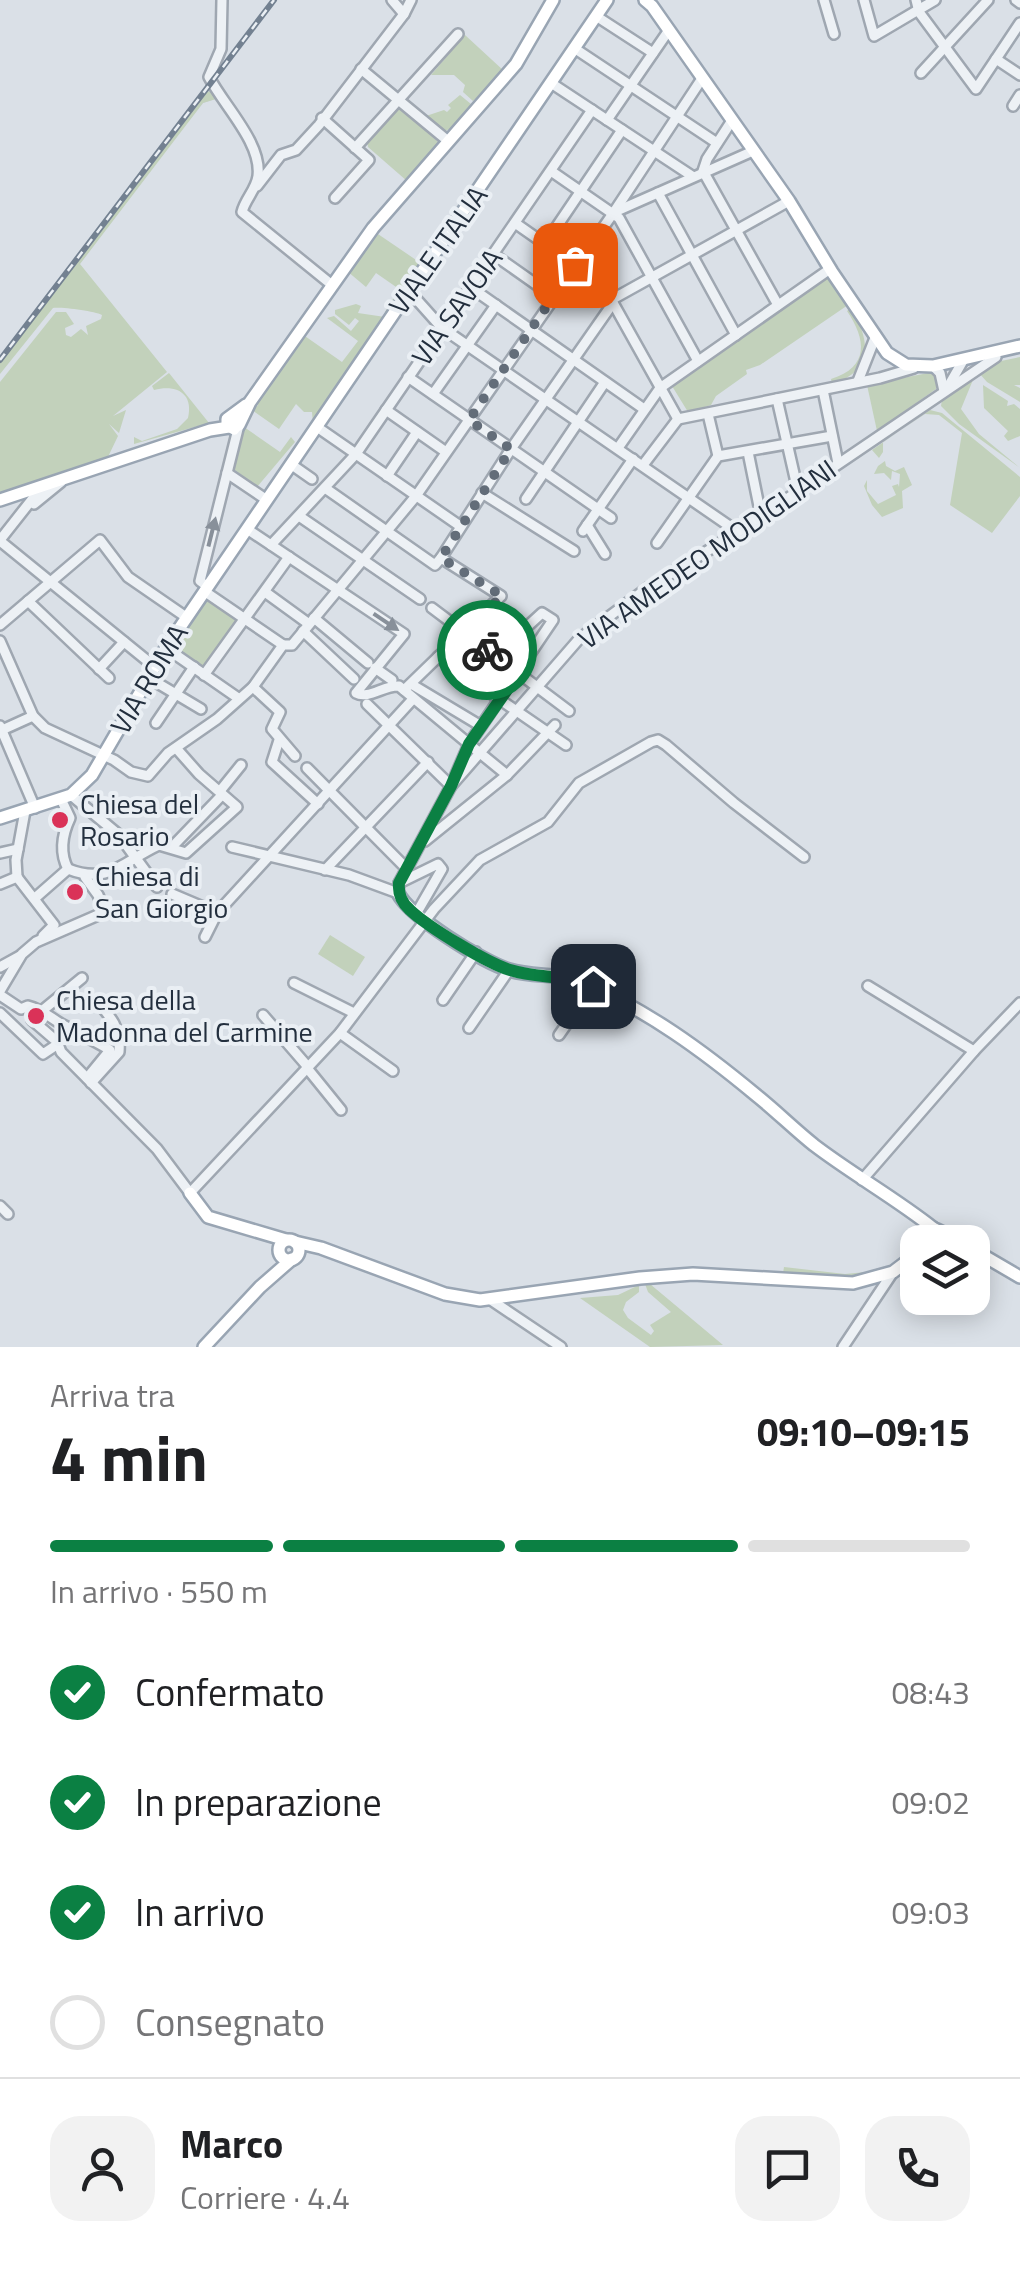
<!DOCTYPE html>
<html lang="it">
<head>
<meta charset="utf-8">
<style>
	:root { --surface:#fff; --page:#f2f2f2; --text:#202124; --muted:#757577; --line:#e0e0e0; --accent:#0b8043 }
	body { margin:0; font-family:"Titillium Web",sans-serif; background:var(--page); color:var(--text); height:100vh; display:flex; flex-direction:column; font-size:38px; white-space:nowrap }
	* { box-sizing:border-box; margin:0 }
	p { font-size:32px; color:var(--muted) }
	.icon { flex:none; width:55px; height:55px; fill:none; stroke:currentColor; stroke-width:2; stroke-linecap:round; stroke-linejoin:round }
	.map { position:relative; height:1347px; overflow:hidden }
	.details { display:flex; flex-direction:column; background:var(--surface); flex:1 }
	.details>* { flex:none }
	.buttons { position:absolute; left:900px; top:1225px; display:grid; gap:20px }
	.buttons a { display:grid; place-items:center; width:90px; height:90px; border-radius:20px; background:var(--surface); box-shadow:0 5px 25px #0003; font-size:50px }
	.pin { position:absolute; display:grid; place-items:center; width:85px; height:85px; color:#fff; margin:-42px; border-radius:20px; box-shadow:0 5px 15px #0006 }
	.courier { position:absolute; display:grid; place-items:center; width:100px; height:100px; margin:-50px; border:8px solid #0b8043; border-radius:50%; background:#fff; color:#222; box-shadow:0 2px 12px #0007 }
	.head em { font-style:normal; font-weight:700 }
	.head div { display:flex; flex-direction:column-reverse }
	.head { display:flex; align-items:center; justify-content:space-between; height:170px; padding:0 50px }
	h1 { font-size:65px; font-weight:700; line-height:75px }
	.bar { display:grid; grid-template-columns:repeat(4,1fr); gap:15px 10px; align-content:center; height:120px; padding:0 50px }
	.bar i { height:12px; border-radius:8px; background:var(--line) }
	.bar .current { background:var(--accent) }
	.bar p { grid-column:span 4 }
	.line { display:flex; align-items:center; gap:25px; padding:0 50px; border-top:2px solid var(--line) }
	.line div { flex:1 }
	.round { display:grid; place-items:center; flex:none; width:105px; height:105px; border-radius:30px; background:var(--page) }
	ol { padding:0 50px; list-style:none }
	li { display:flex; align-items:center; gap:30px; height:110px }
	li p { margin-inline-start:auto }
	li .icon { padding:10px; border-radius:50%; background:var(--accent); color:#fff; stroke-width:4 }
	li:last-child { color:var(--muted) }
	li i { width:55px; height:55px; border:5px solid var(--line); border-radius:50% }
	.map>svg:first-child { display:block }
</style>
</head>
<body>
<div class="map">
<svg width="1020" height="1347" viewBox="0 0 1020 1347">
	<rect width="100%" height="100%" fill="#dae0e7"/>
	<path fill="#c8cfd9" d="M209 81 219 98 203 103 182 129 0 369V356Z"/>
	<g fill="#c2d1bb">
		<path d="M465 35 504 71 473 101 463 92 465 85 454 75H431Z"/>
		<path d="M215 90 219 98 203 103 80 264 167 372 113 416 126 410 119 433 109 424 118 436 107 459 0 495V382L56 312H66L74 324 65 328 66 335 71 337 81 329 88 335 86 326 101 319 102 315C94 311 62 307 53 308L0 374V363L207 92Z"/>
		<path d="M460 95 471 104C468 115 454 129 444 131L426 116 444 110 447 112 451 108 448 105Z"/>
		<path d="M400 107 438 142 436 149 407 181 368 147 367 142Z"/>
		<path d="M375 232 422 264 413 279 407 275 404 279 409 284 389 314 385 312 399 289 376 273 366 287 347 271Z"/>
		<path d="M828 275 848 305 760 365 746 370 747 374 716 396 711 405 688 412 672 386Z"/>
		<path d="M356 304 361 306 358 313 385 317 313 424 312 412H304L296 404 279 429 252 410 258 405 256 401 292 347 297 348 300 344 298 340 302 334 342 362 358 341 327 318 334 316 351 331 359 321 355 318 349 325 335 314V310Z"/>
		<path d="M851 308C870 339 875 371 832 384L831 379C870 367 866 339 847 311Z"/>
		<path d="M1020 357V385H1014L1020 388V402L987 382 979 373 1001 361Z"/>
		<path d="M933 372 939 382 936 389 877 431 867 385Z"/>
		<path d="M169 373 209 423 134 444V437L142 441 177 429 188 418C194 393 176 384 154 390L152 386Z"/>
		<path d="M975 375 961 409 979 434 1020 468 959 424 941 406 942 399Z"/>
		<path d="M983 385 1008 401 1007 406 1014 404 1020 409V436L1008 441 1004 436 1008 431 984 408Z"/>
		<path d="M930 410 942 413 1020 477V496L992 533 950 505 962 433 939 415 925 414 883 442V452L879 458 872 450Z"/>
		<path d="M244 427 280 452 291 437 295 442 257 487 232 468Z"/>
		<path d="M885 461 886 466 895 471 904 467 912 485 902 491 903 508 882 517 872 505 864 486 867 480V491L878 504 896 495 892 486 898 484 899 487 900 474 892 471 891 480 884 473 874 474 878 466Z"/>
		<path d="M205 596 239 618 205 669 171 646Z"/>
		<path d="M330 935 365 957 353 976 318 954Z"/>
		<path d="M784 1267 845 1274 876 1271 841 1278 783 1273Z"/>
		<path d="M645 1284H650L723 1345 650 1347 580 1298 618 1295 639 1285V1292L626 1302 623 1310 628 1318 651 1335 654 1331 650 1325 671 1312 648 1292Z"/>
	</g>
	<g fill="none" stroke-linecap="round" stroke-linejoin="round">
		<defs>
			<g id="minor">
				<path d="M222 0 221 49 209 77C224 106 262 143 258 176 256 190 245 199 242 212L332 285"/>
				<path d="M392 0 404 14 411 0"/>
				<path d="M824 0 834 34"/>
				<path d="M864 0 874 36 935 0"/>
				<path d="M916 0 919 12 976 89 1020 23"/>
				<path d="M1016 0 1020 3"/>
				<path d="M596 16 653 53"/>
				<path d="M574 48 717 143"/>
				<path d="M996 59 1020 75"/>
				<path d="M361 69 448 141"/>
				<path d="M921 73 988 0"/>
				<path d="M551 83 692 176"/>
				<path d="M1013 106 1020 95"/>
				<path d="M322 118 369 160 335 198"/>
				<path d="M607 120 669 30"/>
				<path d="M731 122 707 159 703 171 778 305"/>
				<path d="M355 148 458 34"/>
				<path d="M551 171 619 218 698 361"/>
				<path d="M257 186 281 155 296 150 319 125 404 14"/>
				<path d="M658 193 736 335"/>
				<path d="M617 211 753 151"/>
				<path d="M515 223 575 265"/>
				<path d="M545 244 622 130"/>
				<path d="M584 251 678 419"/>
				<path d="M493 254 554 297"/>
				<path d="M470 287 644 409"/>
				<path d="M409 291 442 328 738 532"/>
				<path d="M611 300 789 201"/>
				<path d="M933 366 940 373 944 391"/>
				<path d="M408 377 611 518"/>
				<path d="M858 381 875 338"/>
				<path d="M949 385 964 359"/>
				<path d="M823 390 838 463"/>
				<path d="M433 394 496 305"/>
				<path d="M777 399 798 491"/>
				<path d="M386 410 446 452"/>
				<path d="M708 414 718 456"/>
				<path d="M678 419 880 378 914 368"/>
				<path d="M317 427 460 526"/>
				<path d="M618 448 660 388 830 269"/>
				<path d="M748 452 761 516"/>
				<path d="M292 465 312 479"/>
				<path d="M643 465 678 419"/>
				<path d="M227 473 267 500"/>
				<path d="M387 476 417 432"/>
				<path d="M325 488 435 565 441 558 501 596 404 690"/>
				<path d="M482 493 574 551"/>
				<path d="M526 499 605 382"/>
				<path d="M34 504 61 482"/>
				<path d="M299 516 420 599"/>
				<path d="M587 525 605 554"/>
				<path d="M583 531 633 459"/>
				<path d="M0 540 41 488"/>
				<path d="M0 541 155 667"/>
				<path d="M657 543 718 456 832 436"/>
				<path d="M271 545 356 454 592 110"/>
				<path d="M441 558 511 449 613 303"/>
				<path d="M208 587 200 581 239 425"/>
				<path d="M204 591 283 645"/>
				<path d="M265 592 309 624"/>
				<path d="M28 601 109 678"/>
				<path d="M432 608 569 711"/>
				<path d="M314 618 368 663"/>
				<path d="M0 625 100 540 128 577 186 617"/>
				<path d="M303 631 354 679"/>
				<path d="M0 641 33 716 45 728 114 760 131 772 148 776 168 753 217 719 253 687 283 645H292L416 496 614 212 701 80"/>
				<path d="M166 648 238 698"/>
				<path d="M495 656 542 613 553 620 469 744 507 775"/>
				<path d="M438 657 566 745"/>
				<path d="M375 668 392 680"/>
				<path d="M99 669 124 642"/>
				<path d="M204 675 289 557"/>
				<path d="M149 678 201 709"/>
				<path d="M411 684 481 726"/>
				<path d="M253 687 280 712 272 729 295 756"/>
				<path d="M367 704 451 786 579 639 646 589 738 532 996 357"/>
				<path d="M156 723 194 667"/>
				<path d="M0 726 35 808"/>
				<path d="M2 730 33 716"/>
				<path d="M279 740 272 762 318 804"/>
				<path d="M307 768 407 869"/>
				<path d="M220 791 241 765"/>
				<path d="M71 795 119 835 157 887"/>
				<path d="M61 799 70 818C62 835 59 852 68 869"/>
				<path d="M425 841 507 775 555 725"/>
				<path d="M172 847 222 795"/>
				<path d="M232 847 349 875 398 893 399 883 451 786 469 744 399 686C384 685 368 700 356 693L404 634 247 529"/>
				<path d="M0 853 18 849"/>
				<path d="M68 869C109 885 122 862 159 845L186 853 237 807 199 774 176 748"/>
				<path d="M325 870 428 762"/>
				<path d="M17 877 54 925 43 936"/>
				<path d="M17 877 16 860 25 811"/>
				<path d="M399 883 438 864 442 869 416 914"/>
				<path d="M0 884 17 877"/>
				<path d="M172 894 217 913"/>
				<path d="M35 898 68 869"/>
				<path d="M205 937 217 913 413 699"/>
				<path d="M0 967 20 956"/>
				<path d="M294 983 354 1013"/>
				<path d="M868 986 974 1051"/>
				<path d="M0 991 22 954 36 942 105 912 98 895 85 877"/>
				<path d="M0 995 21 1009 28 1006C44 1010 51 1019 65 1026 80 1034 95 1041 110 1050L87 1078"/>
				<path d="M443 1000 476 952"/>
				<path d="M43 1010 82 978"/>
				<path d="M0 1013 43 1054 58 1044"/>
				<path d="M263 1015 308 1067"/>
				<path d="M32 1020 54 1039"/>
				<path d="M469 1028 509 970"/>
				<path d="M340 1033 393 1071"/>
				<path d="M559 1035 593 986"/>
				<path d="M58 1044 61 1052 157 1149 190 1193 340 1033 434 909 480 860 548 822 579 783 651 742 658 740 666 745 734 803 804 857"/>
				<path d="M307 1068 341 1110"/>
				<path d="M91 1083 119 1052C121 1028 111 1017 96 1000"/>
				<path d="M862 1180 974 1051 1020 1003"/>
				<path d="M0 1206 8 1214"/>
				<path d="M491 1300 561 1347"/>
				<path d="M843 1347 893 1272"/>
			</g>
			<g id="major">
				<path d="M645 0 652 6 789 201 832 272 887 353 906 365 933 366 1020 346"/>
				<path d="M232 416 239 422 234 429 227 425V419L246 405"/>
				<path d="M239 425 250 402 373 228 516 64 553 0"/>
				<path d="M0 500 210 430 229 427"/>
				<path d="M0 818 71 795 92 775 166 648 607 0"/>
				<path d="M398 893C409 916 483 962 509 970 534 978 560 972 584 983 647 1010 703 1051 756 1095 776 1111 794 1129 814 1145 852 1174 895 1198 933 1228"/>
				<path d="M190 1193 208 1217 286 1240"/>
				<circle cx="931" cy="1235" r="7"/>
				<path d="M937 1230 961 1242"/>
				<circle cx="289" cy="1250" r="10"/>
				<path d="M295 1242 321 1248 445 1294 480 1300 640 1278 693 1274 853 1283 893 1272 918 1253"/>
				<path d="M972 1249 1020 1277"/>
				<path d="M204 1347 260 1287 292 1259"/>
			</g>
		</defs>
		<use href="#minor" stroke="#9fa7b1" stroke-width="14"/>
		<use href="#major" stroke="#99a5b3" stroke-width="16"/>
		<use href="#minor" stroke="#edf1f5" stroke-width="9"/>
		<use href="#major" stroke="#fff" stroke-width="11"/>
		<defs>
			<path id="rail" d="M0 360 274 0"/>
		</defs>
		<use href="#rail" stroke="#738191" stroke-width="6"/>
		<use href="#rail" stroke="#eaeff4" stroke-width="2.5" stroke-dasharray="8" stroke-linecap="butt"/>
	</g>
	<defs><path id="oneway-solid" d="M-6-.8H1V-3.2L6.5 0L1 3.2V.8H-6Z" transform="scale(2.5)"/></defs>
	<g fill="#88909a">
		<use href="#oneway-solid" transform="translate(212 532) rotate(-76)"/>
		<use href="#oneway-solid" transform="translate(386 622) rotate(34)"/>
	</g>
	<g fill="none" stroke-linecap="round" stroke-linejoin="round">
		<path stroke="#636d79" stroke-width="10" stroke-dasharray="0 18" d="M487 650 464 632 502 596 441 558 511 449 469 420 575 265"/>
		<path stroke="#0b8043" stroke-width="12" d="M487 650 518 674 469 744 451 786 399 883C398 894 401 902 410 910 428 927 487 963 510 970 538 979 564 974 593 986"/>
	</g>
	<g fill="#da3258" stroke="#eaeff4" stroke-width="4">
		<circle cx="60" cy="820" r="10"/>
		<circle cx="75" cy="892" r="10"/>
		<circle cx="36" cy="1016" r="10"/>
	</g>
	<g text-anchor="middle" stroke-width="8" stroke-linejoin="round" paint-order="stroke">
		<g font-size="28" fill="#232f3e" stroke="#eaeff4">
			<text transform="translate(438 250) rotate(-55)" y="10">VIALE ITALIA</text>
			<text transform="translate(457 307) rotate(-55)" y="10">VIA SAVOIA</text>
			<text transform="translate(707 554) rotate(-35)" y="10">VIA AMEDEO MODIGLIANI</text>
			<text transform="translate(149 679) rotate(-59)" y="10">VIA ROMA</text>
		</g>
		<g font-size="28" fill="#232f3e" stroke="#eaeff4" text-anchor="start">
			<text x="80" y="814">Chiesa del<tspan x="80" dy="32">Rosario</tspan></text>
			<text x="95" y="886">Chiesa di<tspan x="95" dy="32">San Giorgio</tspan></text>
			<text x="56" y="1010">Chiesa della<tspan x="56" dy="32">Madonna del Carmine</tspan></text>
		</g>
	</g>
</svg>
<div class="buttons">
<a><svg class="icon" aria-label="layers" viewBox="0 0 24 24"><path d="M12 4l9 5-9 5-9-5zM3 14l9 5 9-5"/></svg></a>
</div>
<div class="pin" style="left:575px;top:265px;background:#ea580c"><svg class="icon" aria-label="bag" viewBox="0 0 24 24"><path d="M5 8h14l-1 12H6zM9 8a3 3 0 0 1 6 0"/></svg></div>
<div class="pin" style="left:593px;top:986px;background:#1f2937"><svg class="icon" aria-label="home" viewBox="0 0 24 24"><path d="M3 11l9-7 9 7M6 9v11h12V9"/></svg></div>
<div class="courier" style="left:487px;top:650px"><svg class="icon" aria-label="bike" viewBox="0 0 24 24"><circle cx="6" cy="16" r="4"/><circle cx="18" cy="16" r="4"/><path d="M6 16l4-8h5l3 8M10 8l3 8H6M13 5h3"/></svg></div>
</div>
<section class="details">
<div class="head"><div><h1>4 min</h1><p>Arriva tra</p></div><em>09:10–09:15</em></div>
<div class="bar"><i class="current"></i><i class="current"></i><i class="current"></i><i></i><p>In arrivo · 550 m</p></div>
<ol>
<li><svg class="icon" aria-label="check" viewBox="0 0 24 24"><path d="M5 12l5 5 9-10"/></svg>Confermato<p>08:43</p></li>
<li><svg class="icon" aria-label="check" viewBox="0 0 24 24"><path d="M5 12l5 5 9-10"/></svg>In preparazione<p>09:02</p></li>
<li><svg class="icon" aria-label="check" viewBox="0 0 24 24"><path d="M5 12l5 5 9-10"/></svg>In arrivo<p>09:03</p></li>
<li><i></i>Consegnato</li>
</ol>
<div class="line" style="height:180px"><a class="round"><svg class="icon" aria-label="person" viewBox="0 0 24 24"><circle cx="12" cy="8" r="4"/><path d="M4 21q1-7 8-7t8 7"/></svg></a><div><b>Marco</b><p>Corriere · 4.4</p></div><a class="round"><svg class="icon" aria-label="chat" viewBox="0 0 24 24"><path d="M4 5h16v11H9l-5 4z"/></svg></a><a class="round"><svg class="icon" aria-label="phone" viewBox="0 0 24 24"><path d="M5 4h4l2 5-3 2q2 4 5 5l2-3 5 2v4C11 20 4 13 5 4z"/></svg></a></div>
</section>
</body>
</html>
